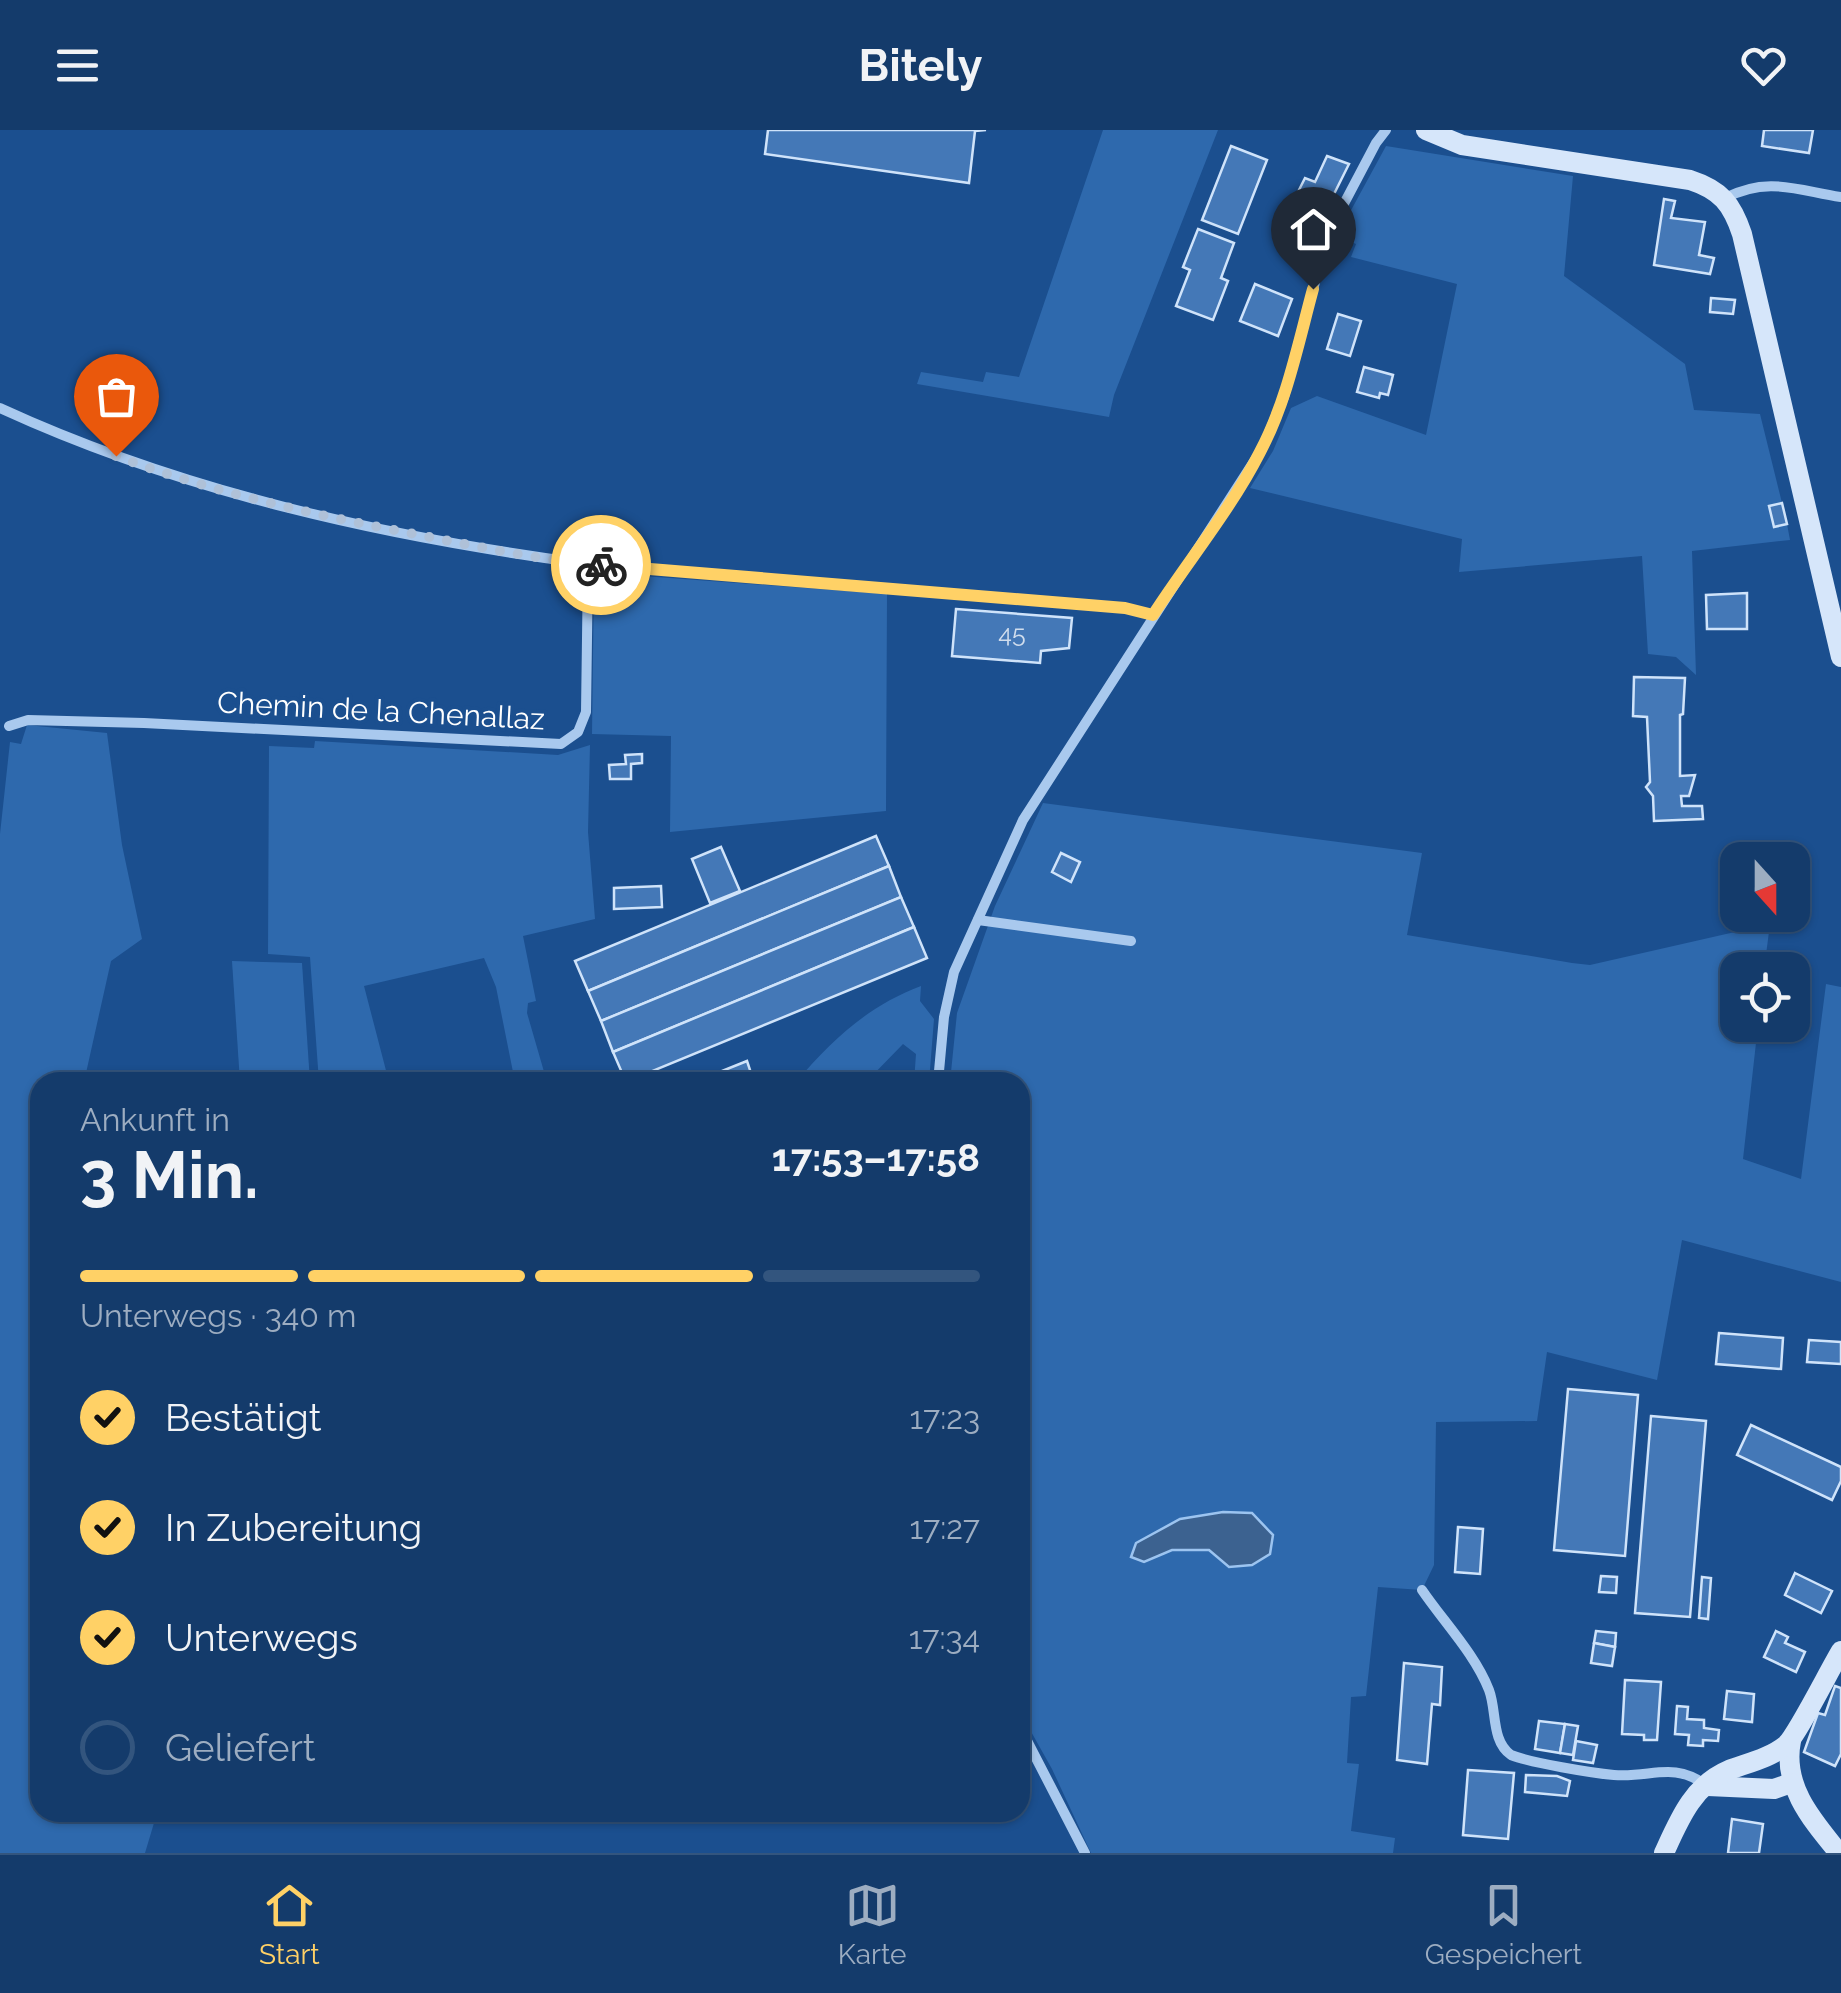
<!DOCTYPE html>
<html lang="de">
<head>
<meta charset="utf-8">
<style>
	:root { --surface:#143b6b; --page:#1d4271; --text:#f1f3f6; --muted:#9dadc1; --line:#33557e; --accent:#ffd166 }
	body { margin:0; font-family:Raleway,sans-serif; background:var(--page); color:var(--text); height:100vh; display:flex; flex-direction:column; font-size:38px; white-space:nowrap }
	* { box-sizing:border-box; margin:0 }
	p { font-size:32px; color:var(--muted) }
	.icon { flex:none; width:55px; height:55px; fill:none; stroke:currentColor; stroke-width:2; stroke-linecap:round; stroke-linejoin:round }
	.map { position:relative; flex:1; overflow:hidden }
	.panel { position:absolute; left:30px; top:942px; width:1000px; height:750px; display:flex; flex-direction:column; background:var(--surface); border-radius:30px; box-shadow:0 2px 8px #0004,0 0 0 2px var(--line) }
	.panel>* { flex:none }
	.needle { width:65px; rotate:159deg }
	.fabs { position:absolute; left:1720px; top:712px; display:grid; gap:20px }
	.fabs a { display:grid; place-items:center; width:90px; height:90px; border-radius:20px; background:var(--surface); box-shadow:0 2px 8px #0004,0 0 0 2px var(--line); font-size:50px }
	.pin { position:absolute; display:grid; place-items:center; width:85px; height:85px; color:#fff; margin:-102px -42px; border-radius:50% 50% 50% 0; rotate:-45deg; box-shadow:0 0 10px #0007 }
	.pin .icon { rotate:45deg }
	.courier { position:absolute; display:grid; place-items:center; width:100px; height:100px; margin:-50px; border:8px solid #ffd166; border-radius:50%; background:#fff; color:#222; box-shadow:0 2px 12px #0007 }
	.summary em { font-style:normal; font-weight:700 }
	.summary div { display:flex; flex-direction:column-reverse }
	.summary { display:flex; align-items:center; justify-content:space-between; height:170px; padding:0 50px }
	h1 { font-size:65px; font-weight:700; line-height:75px }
	.bar { display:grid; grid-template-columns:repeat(4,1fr); gap:15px 10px; align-content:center; height:120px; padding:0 50px }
	.bar i { height:12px; border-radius:8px; background:var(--line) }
	.bar .current { background:var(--accent) }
	.bar p { grid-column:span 4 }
	ol { padding:0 50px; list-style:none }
	li { display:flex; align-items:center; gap:30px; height:110px }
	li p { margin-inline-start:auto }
	li .icon { padding:10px; border-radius:50%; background:var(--accent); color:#111; stroke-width:4 }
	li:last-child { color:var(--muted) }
	li i { width:55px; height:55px; border:5px solid var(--line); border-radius:50% }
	header { display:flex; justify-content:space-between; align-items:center; height:130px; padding:0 50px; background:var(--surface); font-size:45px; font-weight:700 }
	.tabs { display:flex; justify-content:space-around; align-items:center; height:140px; border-top:2px solid var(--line); background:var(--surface); font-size:28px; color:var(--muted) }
	.tabs a { display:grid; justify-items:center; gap:5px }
	.tabs .current { color:var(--accent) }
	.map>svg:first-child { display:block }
</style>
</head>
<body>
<header><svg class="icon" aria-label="menu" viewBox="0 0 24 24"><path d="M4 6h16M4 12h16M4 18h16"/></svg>Bitely<svg class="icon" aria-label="heart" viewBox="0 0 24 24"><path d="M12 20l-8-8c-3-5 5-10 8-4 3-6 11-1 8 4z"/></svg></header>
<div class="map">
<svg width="1841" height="1723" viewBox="0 0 1841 1723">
	<rect width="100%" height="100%" fill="#1b4f8f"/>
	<g fill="#2e69ad" fill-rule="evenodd">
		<path d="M1103 0H1218L1114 265 1109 287 917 254 921 242 983 252 986 242 1019 247Z"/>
		<path d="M1386 16 1573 46 1564 146 1685 234 1694 280 1760 284 1782 373 1769 376 1774 396 1787 394 1790 410 1692 421 1696 545 1676 527 1648 524 1642 426 1459 442 1462 409 1250 358 1273 321 1291 278 1317 266 1426 305 1457 154 1351 127 1356 114 1337 106Z"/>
		<path d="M602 443 887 464 886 681 670 702 671 606 592 604 594 447Z"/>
		<path d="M27 595 107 603 122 715 142 809 111 831 84 952H40V1682L157 1683 145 1723H0V704L10 612 21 614Z"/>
		<path d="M315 611 558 625 590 615 588 702 595 789 523 806 536 871 528 873 527 883 547 952H515L496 857 484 828 364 856 389 952H319L310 827 268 824 269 616 314 618Z"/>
		<path d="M1043 673 1422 723 1407 805 1572 833 1590 835 1770 794 1764 840H1738V895H1758L1743 1029 1801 1049 1826 854 1841 857V1152L1682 1110 1657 1250 1547 1222 1537 1291 1436 1292 1434 1435 1422 1460 1378 1457 1366 1566 1351 1567 1347 1633 1359 1634 1351 1701 1395 1708 1393 1723H1091L1052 1639 1020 1582V952H950L957 883 995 776ZM1223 1382 1229 1437 1209 1420H1172L1136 1413 1180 1389Z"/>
		<path d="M232 831 302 833 310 952H240Z"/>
		<path d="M921 856 920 871 934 889 929 952H914L916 924 903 914 866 952H796C833 909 868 876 921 856Z"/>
	</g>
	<path fill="#3c6290" stroke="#9cc4f0" stroke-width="2.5" d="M1223 1382 1252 1383 1273 1405 1270 1424 1252 1435 1229 1437 1209 1420H1172L1144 1432 1131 1427 1136 1413 1180 1389Z"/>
	<g fill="#4478b7" stroke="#cfe3fa" stroke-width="2.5">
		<path d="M768 0H986L975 1 969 53 765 24Z"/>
		<path d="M1764 0H1813L1809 23 1762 16Z"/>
		<path d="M1231 16 1267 30 1238 104 1202 90Z"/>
		<path d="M1327 26 1349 34 1325 82 1296 66 1305 48 1315 52Z"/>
		<path d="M1664 69 1675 71 1671 88 1705 92 1699 125 1714 128 1710 144 1654 135Z"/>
		<path d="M1198 99 1234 113 1221 148 1228 151 1213 190 1176 176 1190 140 1183 137Z"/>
		<path d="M1255 154 1292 169 1278 206 1240 191Z"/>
		<path d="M1711 168 1735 170 1733 184 1710 182Z"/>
		<path d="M1338 184 1361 191 1350 226 1327 219Z"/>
		<path d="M1364 237 1393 245 1388 265 1380 263 1379 268 1357 262Z"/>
		<path d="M1782 373 1787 394 1774 397 1769 376Z"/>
		<path d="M1747 463V499H1707L1706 465Z"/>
		<path d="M956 479 1072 488 1069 518 1041 521 1040 533 952 526Z"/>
		<path d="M1634 547 1685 548 1683 584 1680 585V646L1695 645 1689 666H1681L1682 676H1702L1703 689 1654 691 1653 666 1646 657 1650 652 1647 587 1633 586Z"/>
		<path d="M642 624V633L631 634V649H610L609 635 626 634 625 625Z"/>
		<path d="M876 706 889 736 588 861 575 831Z"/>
		<path d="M721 717 740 761 710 773 692 729Z"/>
		<path d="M1061 723 1080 732 1071 752 1052 742Z"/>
		<path d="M889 736 901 767 601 891 588 861Z"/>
		<path d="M661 756 662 777 614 779V758Z"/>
		<path d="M901 767 914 797 613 922 601 891Z"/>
		<path d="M914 797 927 828 626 952 613 922Z"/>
		<path d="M747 931 751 943 726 952 722 941Z"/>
		<path d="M1719 1203 1783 1208 1781 1239 1716 1234Z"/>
		<path d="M1809 1210 1841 1212V1234L1807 1232Z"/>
		<path d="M1568 1259 1638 1265 1625 1426 1554 1420Z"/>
		<path d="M1651 1286 1706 1291 1690 1487 1635 1483Z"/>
		<path d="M1751 1295 1841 1337V1351L1832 1370 1737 1325Z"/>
		<path d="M1458 1397 1483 1399 1480 1444 1455 1442Z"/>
		<path d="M1795 1443 1832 1461 1821 1483 1785 1465Z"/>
		<path d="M1601 1446 1617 1447 1616 1463 1599 1462Z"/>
		<path d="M1702 1447 1711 1448 1708 1489 1699 1488Z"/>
		<path d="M1596 1501 1616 1503 1615 1517 1594 1513Z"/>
		<path d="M1776 1501 1788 1507 1785 1513 1805 1522 1796 1542 1764 1527Z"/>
		<path d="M1594 1513 1615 1517 1612 1536 1591 1533Z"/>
		<path d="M1404 1533 1442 1537 1440 1575 1432 1574 1427 1634 1397 1630Z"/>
		<path d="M1625 1550 1661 1552 1657 1610H1644V1605L1622 1604Z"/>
		<path d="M1835 1556 1841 1558V1624L1835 1636 1804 1622 1818 1583 1825 1585Z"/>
		<path d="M1727 1561 1754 1564 1752 1592 1724 1589Z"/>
		<path d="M1677 1576 1688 1577 1687 1589 1704 1590V1598L1719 1600 1718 1611 1703 1610V1616L1688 1615 1689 1605 1675 1604Z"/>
		<path d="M1539 1591 1565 1594 1560 1623 1535 1619Z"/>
		<path d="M1565 1594 1578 1596 1573 1625 1560 1623Z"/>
		<path d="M1576 1611 1597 1615 1593 1633 1573 1630Z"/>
		<path d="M1468 1640 1514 1643 1508 1709 1463 1705Z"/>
		<path d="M1526 1645 1557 1646 1570 1651 1567 1666 1525 1662Z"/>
		<path d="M1732 1689 1763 1694 1759 1723H1728Z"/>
	</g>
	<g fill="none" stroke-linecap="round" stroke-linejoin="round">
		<g stroke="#a9c9ee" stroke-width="10">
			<path d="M1725 68C1768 46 1796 60 1841 67"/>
			<path d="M0 278C185 363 386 407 588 434L1125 478 1153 485"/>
			<path d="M9 596 28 590 144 593 561 614 578 602 586 582 588 434"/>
			<path d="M978 790 1131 811"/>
			<path d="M938 952 944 887 954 842 1023 690 1262 319 1284 267 1328 104 1376 13 1386 0"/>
			<path d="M1422 1460C1443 1491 1475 1524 1489 1560 1497 1581 1491 1611 1511 1625 1531 1633 1592 1643 1614 1645 1652 1648 1672 1631 1706 1655"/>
			<path d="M1020 1597 1085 1723"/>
		</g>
		<g stroke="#d6e6fa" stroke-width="20">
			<path d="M1426 0 1462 15 1690 50C1721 60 1732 74 1742 104L1841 527"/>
			<path d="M1791 1611C1782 1656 1812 1690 1839 1723"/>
			<path d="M1708 1656 1774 1659 1791 1653"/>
			<path d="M1664 1723C1679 1690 1693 1655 1729 1640 1748 1633 1770 1628 1786 1615 1797 1605 1830 1539 1841 1521"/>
		</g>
	</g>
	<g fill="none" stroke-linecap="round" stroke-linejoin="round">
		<path stroke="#afc1d8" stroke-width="10" stroke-dasharray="0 18" d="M116 326C214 363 316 385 419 405 479 417 540 430 601 435"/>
		<path stroke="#ffd166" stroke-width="12" d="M601 435 1125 478 1153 485C1188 431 1231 379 1260 322 1287 271 1298 214 1313 159"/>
	</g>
	<g text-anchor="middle" stroke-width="8" stroke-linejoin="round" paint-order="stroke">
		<g font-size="25" fill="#d0dded">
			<text x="1012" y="512">45</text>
		</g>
		<g font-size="30" fill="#fff" stroke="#1b4f8f">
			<text transform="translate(381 581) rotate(3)" y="10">Chemin de la Chenallaz</text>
		</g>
	</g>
</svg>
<div class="fabs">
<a><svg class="needle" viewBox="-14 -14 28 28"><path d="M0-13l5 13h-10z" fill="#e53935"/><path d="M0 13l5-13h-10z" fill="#9dadc1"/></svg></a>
<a><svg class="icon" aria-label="locate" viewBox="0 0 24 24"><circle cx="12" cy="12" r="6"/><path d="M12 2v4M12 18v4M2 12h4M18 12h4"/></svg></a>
</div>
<div class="pin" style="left:116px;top:326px;background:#ea580c"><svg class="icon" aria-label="bag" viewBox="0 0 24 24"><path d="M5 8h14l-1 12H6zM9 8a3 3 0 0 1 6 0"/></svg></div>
<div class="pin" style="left:1313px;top:159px;background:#1f2937"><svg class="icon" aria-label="home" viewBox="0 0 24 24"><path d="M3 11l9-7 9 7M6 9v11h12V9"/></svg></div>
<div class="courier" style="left:601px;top:435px"><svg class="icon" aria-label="bike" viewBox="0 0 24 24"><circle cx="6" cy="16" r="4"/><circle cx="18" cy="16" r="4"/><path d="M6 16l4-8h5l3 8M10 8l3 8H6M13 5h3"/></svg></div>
<section class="panel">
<div class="summary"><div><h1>3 Min.</h1><p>Ankunft in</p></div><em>17:53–17:58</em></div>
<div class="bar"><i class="current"></i><i class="current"></i><i class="current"></i><i></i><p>Unterwegs · 340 m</p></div>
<ol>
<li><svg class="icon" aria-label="check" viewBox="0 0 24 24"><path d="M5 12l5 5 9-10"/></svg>Bestätigt<p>17:23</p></li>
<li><svg class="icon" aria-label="check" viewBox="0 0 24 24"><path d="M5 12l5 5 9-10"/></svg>In Zubereitung<p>17:27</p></li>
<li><svg class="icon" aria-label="check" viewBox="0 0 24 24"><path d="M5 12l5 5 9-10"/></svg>Unterwegs<p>17:34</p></li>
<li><i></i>Geliefert</li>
</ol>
</section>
</div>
<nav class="tabs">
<a class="current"><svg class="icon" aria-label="home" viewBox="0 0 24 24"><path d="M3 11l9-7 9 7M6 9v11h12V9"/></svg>Start</a>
<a><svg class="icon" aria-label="map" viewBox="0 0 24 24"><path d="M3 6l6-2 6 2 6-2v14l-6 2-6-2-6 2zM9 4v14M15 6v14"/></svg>Karte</a>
<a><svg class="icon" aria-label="saved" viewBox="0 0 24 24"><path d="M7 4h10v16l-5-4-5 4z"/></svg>Gespeichert</a>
</nav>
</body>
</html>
